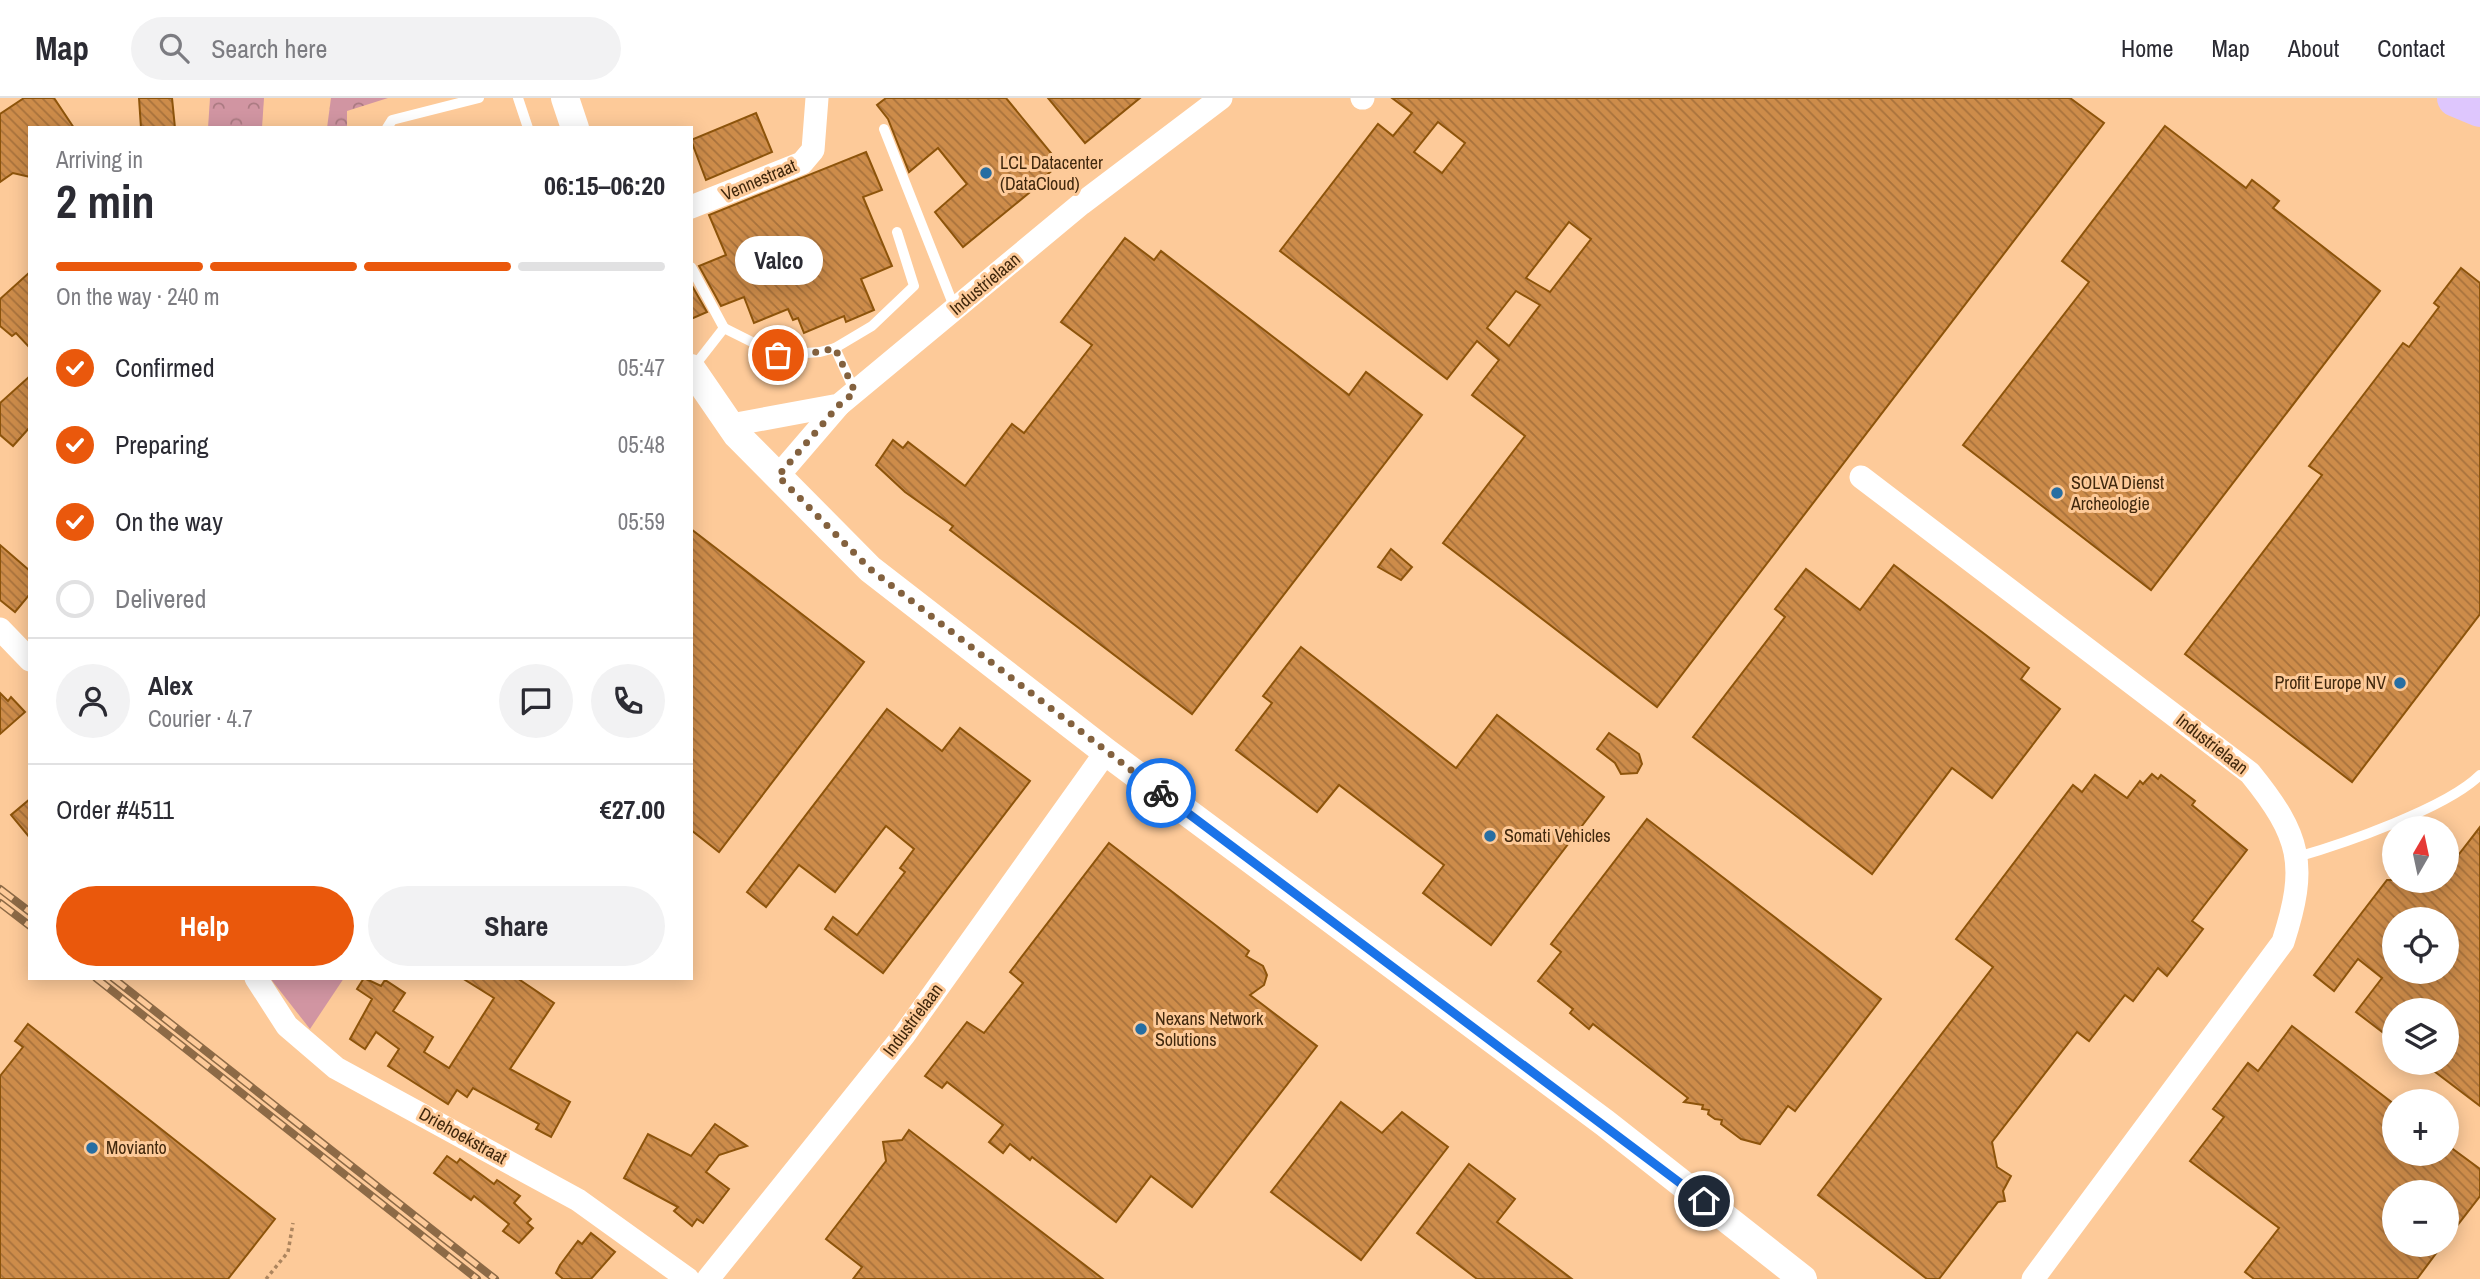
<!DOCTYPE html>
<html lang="en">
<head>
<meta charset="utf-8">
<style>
	:root { --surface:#fff; --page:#f2f2f3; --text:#2b2b33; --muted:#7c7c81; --line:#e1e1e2; --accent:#ea580c }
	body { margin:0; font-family:"Archivo Narrow",sans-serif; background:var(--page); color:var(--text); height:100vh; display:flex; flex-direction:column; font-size:26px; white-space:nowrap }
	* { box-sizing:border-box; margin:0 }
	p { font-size:23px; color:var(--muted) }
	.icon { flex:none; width:38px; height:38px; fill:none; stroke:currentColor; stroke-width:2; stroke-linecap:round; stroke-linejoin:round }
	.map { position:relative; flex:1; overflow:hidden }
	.sheet { position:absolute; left:28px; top:28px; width:665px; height:854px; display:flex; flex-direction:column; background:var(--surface); border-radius:0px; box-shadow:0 4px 18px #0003 }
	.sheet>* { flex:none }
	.needle { width:46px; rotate:9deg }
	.tools { position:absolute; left:2382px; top:718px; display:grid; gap:14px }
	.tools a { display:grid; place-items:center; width:77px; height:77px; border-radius:50%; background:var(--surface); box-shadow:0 4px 18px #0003; font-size:35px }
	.pin { position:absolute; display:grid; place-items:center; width:60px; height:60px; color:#fff; margin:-30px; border:4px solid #fff; border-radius:50%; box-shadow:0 2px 7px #0007 }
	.courier { position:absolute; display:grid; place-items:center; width:70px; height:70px; margin:-35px; border:5px solid #1a73e8; border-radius:50%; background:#fff; color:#222; box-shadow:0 2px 9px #0007 }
	.bubble { position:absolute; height:49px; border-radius:24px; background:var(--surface); box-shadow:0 4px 18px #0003; font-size:23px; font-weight:700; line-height:49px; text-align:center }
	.summary em { font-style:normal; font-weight:700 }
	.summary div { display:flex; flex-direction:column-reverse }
	.summary { display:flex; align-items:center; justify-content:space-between; height:119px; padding:0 28px }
	h1 { font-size:46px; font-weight:700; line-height:52px }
	.bar { display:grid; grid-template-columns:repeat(4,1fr); gap:10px 7px; align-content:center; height:84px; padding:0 28px }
	.bar i { height:9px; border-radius:5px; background:var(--line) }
	.bar .active { background:var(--accent) }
	.bar p { grid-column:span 4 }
	.line { display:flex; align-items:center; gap:18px; padding:0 28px; border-top:2px solid var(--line) }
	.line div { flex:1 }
	.round { display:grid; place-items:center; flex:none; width:74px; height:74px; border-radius:37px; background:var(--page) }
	ol { padding:0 28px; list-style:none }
	li { display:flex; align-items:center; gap:21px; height:77px }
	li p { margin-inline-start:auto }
	li .icon { padding:7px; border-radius:50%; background:var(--accent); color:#fff; stroke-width:4 }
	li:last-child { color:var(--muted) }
	li i { width:38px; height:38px; border:4px solid var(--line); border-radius:50% }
	.action { display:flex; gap:14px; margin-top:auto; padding:14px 28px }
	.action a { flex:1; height:80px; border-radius:42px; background:var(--accent); color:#fff; font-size:28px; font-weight:700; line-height:80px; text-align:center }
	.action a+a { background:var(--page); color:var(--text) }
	header { display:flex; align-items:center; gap:42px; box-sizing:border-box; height:98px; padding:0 35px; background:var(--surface); border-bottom:2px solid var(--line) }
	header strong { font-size:33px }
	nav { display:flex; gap:38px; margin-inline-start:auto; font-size:24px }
	.search { width:490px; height:63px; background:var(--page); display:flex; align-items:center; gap:18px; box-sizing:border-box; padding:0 24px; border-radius:38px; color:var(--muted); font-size:26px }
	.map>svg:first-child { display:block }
</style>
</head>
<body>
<header>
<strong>Map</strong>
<div class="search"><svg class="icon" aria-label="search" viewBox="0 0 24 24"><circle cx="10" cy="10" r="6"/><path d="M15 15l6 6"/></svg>Search here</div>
<nav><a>Home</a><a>Map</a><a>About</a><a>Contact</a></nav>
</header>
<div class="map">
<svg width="2480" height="1181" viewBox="0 0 2480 1181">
	<defs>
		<pattern id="forest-crowns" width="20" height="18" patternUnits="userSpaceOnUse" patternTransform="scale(1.75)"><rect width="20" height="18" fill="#d195a2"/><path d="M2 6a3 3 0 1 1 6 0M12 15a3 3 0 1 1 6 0" fill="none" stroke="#ab7a82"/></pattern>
		<pattern id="building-back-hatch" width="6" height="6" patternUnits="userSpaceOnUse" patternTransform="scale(1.75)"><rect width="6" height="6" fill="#cd8c4a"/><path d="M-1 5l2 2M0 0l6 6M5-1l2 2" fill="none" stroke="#a8723c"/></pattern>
	</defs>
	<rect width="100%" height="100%" fill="#fdca99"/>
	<path fill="#d195a2" d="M270 880H344L310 931Z"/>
	<g fill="url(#forest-crowns)">
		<path d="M210 0H264L262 30H208Z"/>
		<path d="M331 0H388L347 13V30H327Z"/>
	</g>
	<g fill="url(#building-back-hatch)" stroke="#8d540b" stroke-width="2" fill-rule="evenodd">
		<path d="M24 0H54L74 30H30V79L13 75 0 84V16Z"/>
		<path d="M139 0H172L175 30H141Z"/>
		<path d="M886 0H1006L1060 66 1038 84 1040 86 963 149 935 114 967 86 938 50 909 74 888 21 877 7Z"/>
		<path d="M1048 0H1140L1085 45Z"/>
		<path d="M1392 0H2070L2104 25 1657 609 1443 445 1525 338 1472 297 1499 262 1477 243 1447 281 1280 153 1378 26 1393 38 1412 15ZM1438 24 1465 45 1442 75 1414 54ZM1569 124 1591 141 1550 194 1526 180ZM1516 193 1540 207 1509 248 1487 230Z"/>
		<path d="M756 15 772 54 706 82 691 42Z"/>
		<path d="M2165 28 2246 90 2252 82 2279 103 2273 110 2380 193 2151 492 1963 347 2089 184 2062 163Z"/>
		<path d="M866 54 882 92 863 99 892 168 861 181 874 212 846 224 844 218 804 235 798 220 793 222 788 211 754 225 744 199 721 208 699 168 726 157 709 117Z"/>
		<path d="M1125 140 1154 162 1161 153 1349 297 1366 274 1422 317 1192 616 950 432 953 428 905 394 876 367 893 342 903 350 908 344 965 388 1012 326 1024 335 1092 247 1061 224Z"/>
		<path d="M2461 170 2480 185V516L2352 684 2185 556 2322 377 2309 368 2403 245 2409 249 2439 209 2434 205Z"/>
		<path d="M30 174V250L16 235 12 238 0 228V201Z"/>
		<path d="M691 186 707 214 691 221Z"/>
		<path d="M30 278V329L13 348 0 337V305Z"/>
		<path d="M691 431 864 564 719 754 691 732Z"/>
		<path d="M0 447 30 473V496L15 514 0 502Z"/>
		<path d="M1391 451 1412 469 1401 482 1378 469Z"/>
		<path d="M1894 467 2029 570 2021 581 2060 611 1992 700 1952 670 1872 776 1693 639 1785 519 1775 511 1806 471 1860 512Z"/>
		<path d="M1301 549 1456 670 1497 617 1604 699 1491 847 1423 795 1444 767 1339 687 1317 714 1236 652 1272 605 1263 598Z"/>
		<path d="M0 595 8 603 11 599 25 614 0 636Z"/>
		<path d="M887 611 942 653 960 630 1030 683 883 875 825 831 833 819 857 837 905 774 900 770 914 751 886 728 835 794 799 767 766 809 747 794Z"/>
		<path d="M1609 635 1639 656 1642 666 1637 675 1621 676 1615 665 1597 651Z"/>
		<path d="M2152 676 2158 681 2161 677 2195 703 2192 707 2247 752 2192 823 2203 831 2167 878 2158 870 2133 903 2125 897 2089 943 2077 934 1992 1044 1997 1069 2011 1078 2003 1093 2005 1103 1998 1104 1939 1181H1927L1818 1097 1993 869 1956 841 2073 687 2082 694 2095 677 2127 700 2140 683 2143 686Z"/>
		<path d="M30 701V740L11 717Z"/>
		<path d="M1647 721 1881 901 1795 1013 1788 1008 1760 1046 1741 1041 1721 1026 1722 1022 1715 1021 1708 1016 1709 1012 1702 1011 1703 1007 1684 1004 1688 1000 1593 926 1589 931 1570 915 1573 911 1538 883 1561 854 1551 846Z"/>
		<path d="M2480 729V1008L2422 964H2446V912H2394V943L2356 914 2382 880 2358 861 2334 893 2314 877 2387 782H2446V753L2456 760ZM2394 821H2446V873H2394Z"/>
		<path d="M1109 745 1249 853 1246 858 1263 868 1267 877 1264 887 1250 897 1317 948 1192 1109 1151 1078 1116 1124 1032 1059 1030 1062 1010 1046 1003 1055 989 1044 1003 1027 947 984 942 990 925 978 967 924 984 935 1023 885 1010 874Z"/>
		<path d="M364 880 381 888 385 882 405 895 393 913 433 939 424 954 449 970 494 900 462 880H517L554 905 510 971 570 1004 551 1039 536 1031 539 1026 473 990 467 999 457 992 448 1006 388 968 399 951 376 934 365 951 350 941 372 901 357 891Z"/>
		<path d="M28 926 275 1121 228 1181H0V978L23 949 15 943Z"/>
		<path d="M2292 928 2394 1006V1055H2446V1046L2480 1071V1098L2446 1142V1094H2394V1146H2443L2417 1181H2254L2245 1174 2279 1130 2190 1063 2224 1019 2213 1011 2248 965 2258 973Z"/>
		<path d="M1341 1004 1382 1035 1402 1014 1448 1049 1361 1162 1271 1094Z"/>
		<path d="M715 1026 747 1048 719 1057 706 1074 729 1091 703 1125 697 1121 692 1128 674 1113 678 1109 624 1080 648 1036 691 1058Z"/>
		<path d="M909 1032 1103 1181H853L862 1169 826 1141 886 1063 883 1044 902 1042Z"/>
		<path d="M447 1058 457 1065 460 1061 494 1086 497 1082 520 1098 514 1105 531 1121 527 1125 533 1130 519 1145 503 1133 509 1126 474 1098 471 1102 434 1075Z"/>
		<path d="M1469 1066 1515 1101 1497 1124 1572 1181H1477L1417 1135Z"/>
		<path d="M591 1135 615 1154 591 1181H563L556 1175 560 1167 578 1143 582 1146Z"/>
	</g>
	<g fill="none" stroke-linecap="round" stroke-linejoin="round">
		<path stroke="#ad855e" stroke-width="3.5" stroke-dasharray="3.5 3.5" stroke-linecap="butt" d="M266 1181 288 1154 293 1125"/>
		<g stroke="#fff" stroke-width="10">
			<path d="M518 0 528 30"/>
			<path d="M387 30 392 22 479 0"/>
			<path d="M884 31 955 211"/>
			<path d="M691 169 724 230 692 271"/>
			<path d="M724 230 778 257 820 254 835 250 855 294"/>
			<path d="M835 250 872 228 914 188 897 134"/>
			<path d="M2297 759C2343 746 2447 710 2480 677"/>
		</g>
		<g stroke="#fff" stroke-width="23">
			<path d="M1362 0H1363"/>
			<path d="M691 109 802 65 813 52 817 0"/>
			<path d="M731 327 839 307 1081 106 1221 0"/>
			<path d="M778 378 839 307"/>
			<path d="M1861 379 2250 675C2301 738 2308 767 2283 844L2033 1181"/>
			<path d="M0 531 30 562"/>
			<path d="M256 880 287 928 336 970 578 1102 688 1181"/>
			<path d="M708 1181 904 937 1106 654"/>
		</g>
		<g stroke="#fff" stroke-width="28">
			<path d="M565 0 575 30"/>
			<path d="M691 270 737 337 870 471 1106 654 1605 1025 1803 1181"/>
		</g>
		<path stroke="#dec6fd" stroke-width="38" d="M2456 0 2480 10"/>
		<defs>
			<g id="rail">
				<path d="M0 791 30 814"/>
				<path d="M0 805 30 828"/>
				<path d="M96 880 477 1181"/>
				<path d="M113 880 495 1181"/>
			</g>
		</defs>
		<use href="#rail" stroke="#8d6a46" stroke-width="8"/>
		<use href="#rail" stroke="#fdca99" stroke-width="5" stroke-dasharray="16" stroke-linecap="butt"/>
	</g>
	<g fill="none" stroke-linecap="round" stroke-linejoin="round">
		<path stroke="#83613e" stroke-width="7" stroke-dasharray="0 12.6" d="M778 257 820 254 835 250 855 294 839 307 778 378 870 471 1161 695"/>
		<path stroke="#1a73e8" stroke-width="9" d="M1161 695 1704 1103"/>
	</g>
	<g fill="#276ea2" stroke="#fdca99" stroke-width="2.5">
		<circle cx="986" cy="75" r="7"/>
		<circle cx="2057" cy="395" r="7"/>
		<circle cx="2400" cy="585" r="7"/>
		<circle cx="1490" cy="738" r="7"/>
		<circle cx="1141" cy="931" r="7"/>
		<circle cx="92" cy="1050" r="7"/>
	</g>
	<g text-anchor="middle" stroke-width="6" stroke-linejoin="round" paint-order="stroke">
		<g font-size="18" fill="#41280d" stroke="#fdca99" text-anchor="start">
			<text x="1000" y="71">LCL Datacenter<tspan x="1000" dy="21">(DataCloud)</tspan></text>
			<text x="2071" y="391">SOLVA Dienst<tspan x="2071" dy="21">Archeologie</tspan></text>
			<text x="2386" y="591" text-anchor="end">Profit Europe NV</text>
			<text x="1504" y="744">Somati Vehicles</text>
			<text x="1155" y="927">Nexans Network<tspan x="1155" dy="21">Solutions</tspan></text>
			<text x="106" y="1056">Movianto</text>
		</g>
		<g font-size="18" fill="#41280d" stroke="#fdca99">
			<text transform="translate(759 82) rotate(-23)" y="6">Vennestraat</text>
			<text transform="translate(985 186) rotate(-40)" y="6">Industrielaan</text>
			<text transform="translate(2212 646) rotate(38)" y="6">Industrielaan</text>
			<text transform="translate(913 922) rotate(-53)" y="6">Industrielaan</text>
			<text transform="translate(463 1038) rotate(29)" y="6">Driehoekstraat</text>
		</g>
	</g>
</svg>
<div class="tools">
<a><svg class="needle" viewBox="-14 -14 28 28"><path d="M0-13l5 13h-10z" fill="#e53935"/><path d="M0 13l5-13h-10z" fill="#7c7c81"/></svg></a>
<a><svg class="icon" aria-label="locate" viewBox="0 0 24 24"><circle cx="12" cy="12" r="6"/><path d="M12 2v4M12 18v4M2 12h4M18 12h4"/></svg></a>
<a><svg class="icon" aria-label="layers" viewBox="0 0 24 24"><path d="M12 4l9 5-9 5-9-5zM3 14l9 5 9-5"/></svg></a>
<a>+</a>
<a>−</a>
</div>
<div class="pin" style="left:778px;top:257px;background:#ea580c"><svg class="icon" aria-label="bag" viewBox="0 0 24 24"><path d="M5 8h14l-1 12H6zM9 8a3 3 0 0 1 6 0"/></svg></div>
<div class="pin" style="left:1704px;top:1103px;background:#1f2937"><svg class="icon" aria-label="home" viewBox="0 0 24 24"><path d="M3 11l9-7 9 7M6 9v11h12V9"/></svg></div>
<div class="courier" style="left:1161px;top:695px"><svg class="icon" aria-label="bike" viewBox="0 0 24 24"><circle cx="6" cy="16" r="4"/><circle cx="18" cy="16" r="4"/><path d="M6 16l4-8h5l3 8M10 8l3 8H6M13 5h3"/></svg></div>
<div class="bubble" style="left:735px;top:138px;width:88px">Valco</div>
<section class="sheet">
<div class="summary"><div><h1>2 min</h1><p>Arriving in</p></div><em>06:15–06:20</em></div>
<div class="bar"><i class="active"></i><i class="active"></i><i class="active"></i><i></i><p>On the way · 240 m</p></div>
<ol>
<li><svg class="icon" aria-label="check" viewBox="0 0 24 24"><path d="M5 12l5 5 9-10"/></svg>Confirmed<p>05:47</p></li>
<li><svg class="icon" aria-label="check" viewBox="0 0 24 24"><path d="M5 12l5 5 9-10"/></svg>Preparing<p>05:48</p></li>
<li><svg class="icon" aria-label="check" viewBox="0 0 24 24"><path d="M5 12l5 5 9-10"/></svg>On the way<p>05:59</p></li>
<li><i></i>Delivered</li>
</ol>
<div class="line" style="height:126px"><a class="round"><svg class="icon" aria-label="person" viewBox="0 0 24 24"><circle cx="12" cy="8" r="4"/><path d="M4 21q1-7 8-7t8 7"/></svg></a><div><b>Alex</b><p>Courier · 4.7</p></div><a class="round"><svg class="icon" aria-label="chat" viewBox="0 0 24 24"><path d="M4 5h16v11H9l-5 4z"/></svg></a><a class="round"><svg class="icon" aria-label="phone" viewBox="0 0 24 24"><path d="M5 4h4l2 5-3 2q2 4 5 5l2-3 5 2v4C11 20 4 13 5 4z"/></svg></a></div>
<div class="line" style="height:91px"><div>Order #4511</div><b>€27.00</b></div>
<div class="action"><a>Help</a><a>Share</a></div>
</section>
</div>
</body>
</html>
